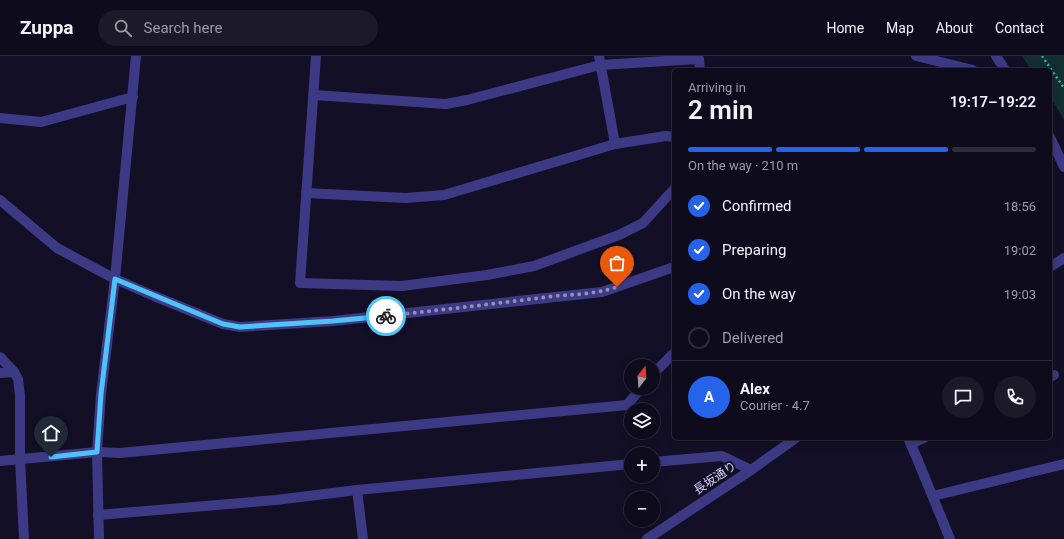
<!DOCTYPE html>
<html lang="en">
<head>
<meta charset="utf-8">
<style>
	:root { --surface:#0e0b1c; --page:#1c1929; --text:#f1f3f6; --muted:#9b9ba3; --line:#2e2b3b; --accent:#2563eb }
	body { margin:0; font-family:Roboto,"Noto Sans JP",sans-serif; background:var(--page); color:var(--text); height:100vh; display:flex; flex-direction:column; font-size:15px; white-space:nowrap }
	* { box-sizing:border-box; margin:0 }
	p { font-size:13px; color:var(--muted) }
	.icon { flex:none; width:22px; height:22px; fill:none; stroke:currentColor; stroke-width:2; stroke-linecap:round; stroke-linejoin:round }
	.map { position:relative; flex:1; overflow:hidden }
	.panel { position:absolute; left:672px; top:12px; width:380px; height:372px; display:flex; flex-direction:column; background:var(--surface); border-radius:6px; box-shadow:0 2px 10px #0003,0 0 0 1px var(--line) }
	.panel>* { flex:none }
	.needle { width:26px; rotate:17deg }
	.fabs { position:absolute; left:624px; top:303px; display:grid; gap:8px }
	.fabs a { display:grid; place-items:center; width:36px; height:36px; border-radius:50%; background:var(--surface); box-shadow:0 2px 10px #0003,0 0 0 1px var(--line); font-size:20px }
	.pin { position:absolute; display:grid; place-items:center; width:34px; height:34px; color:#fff; margin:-41px -17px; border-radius:50% 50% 50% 0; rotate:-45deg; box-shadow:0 0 4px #0007 }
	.pin .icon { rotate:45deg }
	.courier { position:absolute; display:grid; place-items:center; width:40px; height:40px; margin:-20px; border:3px solid #4fc3f7; border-radius:50%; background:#fff; color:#222; box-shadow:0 1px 5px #0007 }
	.headline em { font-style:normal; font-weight:600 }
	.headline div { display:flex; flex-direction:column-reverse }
	.headline { display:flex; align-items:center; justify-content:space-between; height:68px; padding:0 16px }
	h1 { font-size:26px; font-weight:600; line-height:30px }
	.bar { display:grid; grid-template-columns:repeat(4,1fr); gap:6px 4px; align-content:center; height:48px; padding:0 16px }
	.bar i { height:5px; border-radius:3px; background:var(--line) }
	.bar .on { background:var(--accent) }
	.bar p { grid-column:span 4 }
	.line { display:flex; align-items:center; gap:10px; padding:0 16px; border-top:1px solid var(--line) }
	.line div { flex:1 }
	.round { display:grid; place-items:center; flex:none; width:42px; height:42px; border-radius:21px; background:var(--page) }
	ol { padding:0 16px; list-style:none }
	li { display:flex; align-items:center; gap:12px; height:44px }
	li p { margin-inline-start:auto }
	li .icon { padding:4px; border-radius:50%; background:var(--accent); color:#fff; stroke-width:4 }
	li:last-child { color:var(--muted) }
	li i { width:22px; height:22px; border:2px solid var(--line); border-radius:50% }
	header { display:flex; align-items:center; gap:24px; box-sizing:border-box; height:56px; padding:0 20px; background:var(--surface); border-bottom:1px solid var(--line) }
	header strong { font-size:19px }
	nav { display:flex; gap:22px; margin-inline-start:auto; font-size:14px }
	.search { width:280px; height:36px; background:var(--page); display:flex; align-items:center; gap:10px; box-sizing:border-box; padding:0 14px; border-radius:22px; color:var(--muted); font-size:15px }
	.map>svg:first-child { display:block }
</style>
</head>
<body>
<header>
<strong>Zuppa</strong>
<div class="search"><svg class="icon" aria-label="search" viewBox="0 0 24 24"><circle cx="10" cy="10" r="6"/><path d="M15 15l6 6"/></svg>Search here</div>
<nav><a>Home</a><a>Map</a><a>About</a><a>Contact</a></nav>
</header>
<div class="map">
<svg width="1064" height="483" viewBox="0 0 1064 483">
	<rect width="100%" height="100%" fill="#130f26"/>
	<path fill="#12302f" d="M1022 0H1064V64L1050 40V14H1031Z"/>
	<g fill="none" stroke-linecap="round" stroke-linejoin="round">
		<path stroke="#2fb8b0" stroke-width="2.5" stroke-dasharray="2 3" stroke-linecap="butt" d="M1042 0 1064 32"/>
		<g stroke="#3d3a85" stroke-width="10">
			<path d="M316 0 300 227 402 230 487 219 534 210 619 179 643 167 674 133"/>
			<path d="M599 0 615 88"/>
			<path d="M916 0 973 14"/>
			<path d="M314 39 446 48 467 44 600 9 699 3 700 14"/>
			<path d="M0 62 41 66 133 41"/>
			<path d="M306 137 406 142 444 139 615 88 666 80 674 81"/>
			<path d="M0 144 57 192 115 223 154 240 223 268 240 271 333 265 602 236 674 211"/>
			<path d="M0 301 14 316 18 323 20 339V403L24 483"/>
			<path d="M0 317 14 316"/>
			<path d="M653 318 674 297"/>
			<path d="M1050 321 1054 319"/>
			<path d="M908 382 916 400 950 483"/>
			<path d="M911 388 924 382"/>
			<path d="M0 405 97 396 120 397 627 349 641 332"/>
			<path d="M653 406 722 400 751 414"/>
			<path d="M357 434 363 483"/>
			<path d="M933 440 1064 408"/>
			<path d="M98 459 276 444 357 434 631 408"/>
		</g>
		<g stroke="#3d3a85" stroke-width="10">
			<path d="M996 0 1005 14"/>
			<path d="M1050 81 1064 111"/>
			<path d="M1050 211 1064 202"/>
			<path d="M99 483 97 396 101 338 115 223 136 0"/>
			<path d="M647 483 751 414 796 382"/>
		</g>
	</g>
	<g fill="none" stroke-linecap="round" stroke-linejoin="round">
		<path stroke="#948fb3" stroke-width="4" stroke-dasharray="0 7.2" d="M386 260C440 254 493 248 547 241 571 238 594 239 617 231"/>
		<path stroke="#4fc3f7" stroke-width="5" d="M51 401 97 396 101 338 115 223 223 268 240 271 333 265 386 260"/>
	</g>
	<g text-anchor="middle" stroke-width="4" stroke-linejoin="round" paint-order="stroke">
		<g font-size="12" fill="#d9d4ff" stroke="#130f26">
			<text transform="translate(715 422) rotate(-34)" y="4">長坂通り</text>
		</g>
	</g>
</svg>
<div class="fabs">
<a><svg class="needle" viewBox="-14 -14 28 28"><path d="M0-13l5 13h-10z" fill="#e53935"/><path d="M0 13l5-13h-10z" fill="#9b9ba3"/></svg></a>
<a><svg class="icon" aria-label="layers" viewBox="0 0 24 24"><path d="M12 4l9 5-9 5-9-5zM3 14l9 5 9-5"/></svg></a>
<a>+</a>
<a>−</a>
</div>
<div class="pin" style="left:617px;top:231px;background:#ea580c"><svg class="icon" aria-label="bag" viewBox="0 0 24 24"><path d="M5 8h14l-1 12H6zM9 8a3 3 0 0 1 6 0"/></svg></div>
<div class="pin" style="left:51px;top:401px;background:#1f2937"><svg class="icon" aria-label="home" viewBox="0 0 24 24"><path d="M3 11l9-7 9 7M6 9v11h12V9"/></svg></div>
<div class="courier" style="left:386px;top:260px"><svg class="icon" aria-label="bike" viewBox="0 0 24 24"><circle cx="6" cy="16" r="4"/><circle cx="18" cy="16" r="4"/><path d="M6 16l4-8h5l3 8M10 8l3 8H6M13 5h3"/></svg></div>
<section class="panel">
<div class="headline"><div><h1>2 min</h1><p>Arriving in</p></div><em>19:17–19:22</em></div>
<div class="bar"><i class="on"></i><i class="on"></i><i class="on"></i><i></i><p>On the way · 210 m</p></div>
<ol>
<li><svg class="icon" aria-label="check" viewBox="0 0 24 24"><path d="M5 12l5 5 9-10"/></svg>Confirmed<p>18:56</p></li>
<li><svg class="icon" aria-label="check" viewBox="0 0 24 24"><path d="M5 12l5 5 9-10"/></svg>Preparing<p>19:02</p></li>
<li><svg class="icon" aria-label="check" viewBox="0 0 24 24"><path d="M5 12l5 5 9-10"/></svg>On the way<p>19:03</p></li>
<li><i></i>Delivered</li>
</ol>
<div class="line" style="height:72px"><b class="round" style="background:var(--accent);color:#fff">A</b><div><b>Alex</b><p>Courier · 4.7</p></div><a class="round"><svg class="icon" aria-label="chat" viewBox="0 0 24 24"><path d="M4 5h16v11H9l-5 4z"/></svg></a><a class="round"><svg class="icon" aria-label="phone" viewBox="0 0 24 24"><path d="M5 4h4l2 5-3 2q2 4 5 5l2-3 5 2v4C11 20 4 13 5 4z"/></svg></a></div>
</section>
</div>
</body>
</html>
